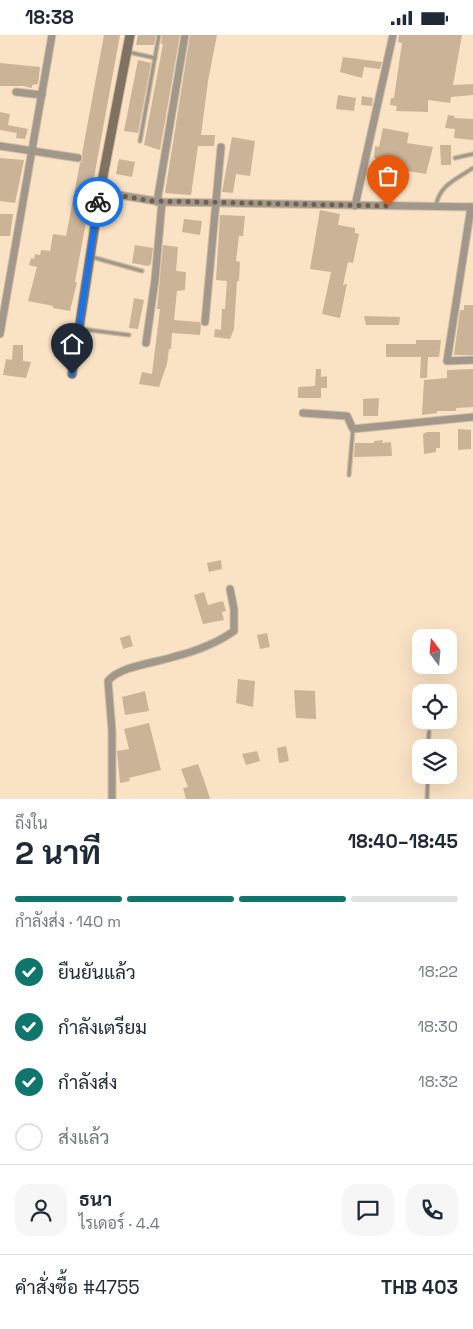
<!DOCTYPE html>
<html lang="th">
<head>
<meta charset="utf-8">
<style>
	:root { --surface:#fff; --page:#f6f6f7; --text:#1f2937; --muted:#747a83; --line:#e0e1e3; --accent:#0f766e }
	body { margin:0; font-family:"Space Grotesk",Sarabun,sans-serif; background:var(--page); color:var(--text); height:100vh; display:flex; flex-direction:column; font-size:19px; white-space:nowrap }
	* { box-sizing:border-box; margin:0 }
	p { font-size:16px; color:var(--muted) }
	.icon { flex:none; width:28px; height:28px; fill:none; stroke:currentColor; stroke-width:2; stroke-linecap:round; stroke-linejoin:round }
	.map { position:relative; height:764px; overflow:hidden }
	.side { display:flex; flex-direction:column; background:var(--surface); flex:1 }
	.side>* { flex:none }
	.needle { width:32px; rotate:344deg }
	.tools { position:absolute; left:412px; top:594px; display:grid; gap:10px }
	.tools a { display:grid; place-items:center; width:45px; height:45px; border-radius:10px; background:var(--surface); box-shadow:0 5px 20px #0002; font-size:25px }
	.pin { position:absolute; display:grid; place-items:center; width:42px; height:42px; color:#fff; margin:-51px -21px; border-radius:50% 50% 50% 0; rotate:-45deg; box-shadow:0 0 5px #0007 }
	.pin .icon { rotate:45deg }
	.courier { position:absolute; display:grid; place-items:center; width:50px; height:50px; margin:-25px; border:4px solid #1a73e8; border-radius:50%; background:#fff; color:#222; box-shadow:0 1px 6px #0007 }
	.head em { font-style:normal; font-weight:700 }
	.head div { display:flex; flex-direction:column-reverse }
	.head { display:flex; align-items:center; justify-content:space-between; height:85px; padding:0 15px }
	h1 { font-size:32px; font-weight:700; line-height:38px }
	.bar { display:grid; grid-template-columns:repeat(4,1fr); gap:8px 5px; align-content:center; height:60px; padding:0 15px }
	.bar i { height:6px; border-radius:4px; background:var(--line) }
	.bar .on { background:var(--accent) }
	.bar p { grid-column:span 4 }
	.line { display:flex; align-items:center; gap:12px; padding:0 15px; border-top:1px solid var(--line) }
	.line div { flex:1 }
	.round { display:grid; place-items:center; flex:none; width:52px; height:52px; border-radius:15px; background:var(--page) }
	ol { padding:0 15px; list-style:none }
	li { display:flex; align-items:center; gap:15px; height:55px }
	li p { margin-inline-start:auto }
	li .icon { padding:5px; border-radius:50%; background:var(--accent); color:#fff; stroke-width:4 }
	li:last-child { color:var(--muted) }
	li i { width:28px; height:28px; border:2px solid var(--line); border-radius:50% }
	.status { display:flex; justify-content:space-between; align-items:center; height:35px; padding:0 25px; background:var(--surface); direction:ltr }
	.status svg { height:14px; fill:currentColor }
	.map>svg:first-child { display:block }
</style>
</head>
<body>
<div class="status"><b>18:38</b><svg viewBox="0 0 49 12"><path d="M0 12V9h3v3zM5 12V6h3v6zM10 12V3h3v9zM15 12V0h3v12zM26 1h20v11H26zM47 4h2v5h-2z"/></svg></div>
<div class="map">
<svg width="473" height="764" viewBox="0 0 473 764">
	<rect width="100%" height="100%" fill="#fae3c5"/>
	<g fill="#cab396">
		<path d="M104 0H120L75 247H77L70 276 53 273V271L28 266 37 232 29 230 31 223 34 224 35 219 40 220 41 215 50 216 53 199 66 201 80 128 83 124 82 119Z"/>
		<path d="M138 0H156L154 10H136Z"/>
		<path d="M162 0H180L160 115 144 110 163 9H161Z"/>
		<path d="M190 0H217L208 46 201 100H215L214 111H198L191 160 165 158Z"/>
		<path d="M399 0H462L453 50 473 49V60L451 62 450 68 428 65V77L396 76 397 71 390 70 391 63H394L402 8 398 7Z"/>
		<path d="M343 22 366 25 382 27 380 34 364 32 362 43 340 37Z"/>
		<path d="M138 25 151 28 138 98 124 96Z"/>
		<path d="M0 28 40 32 38 49 32 50V53L23 51H0Z"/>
		<path d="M338 60 356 63 354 76 336 74Z"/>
		<path d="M362 61 373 63 372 71 361 70Z"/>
		<path d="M0 77 10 79 8 90 28 94 25 104 16 103 17 98 0 95Z"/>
		<path d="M448 80 455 81 454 83 473 84V105L454 103 455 94 445 93Z"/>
		<path d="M383 93 409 98 407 108 433 112 426 139 389 133 390 128 374 123 375 111 379 112Z"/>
		<path d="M232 102 255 106 250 141 236 139 233 158 222 157Z"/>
		<path d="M440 110H451V130H441Z"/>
		<path d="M0 123 24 125 15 168 0 166Z"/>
		<path d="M119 124 135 127 132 142 116 139Z"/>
		<path d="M320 175 340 179 338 190 355 193V198L359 199 353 228 348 227 343 250 347 249 340 283 322 279 331 237 310 234Z"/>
		<path d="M0 179H13L10 201H0Z"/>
		<path d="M220 180 245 181 243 201H239L236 226 240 227 239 246H237L234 294 230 304 214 302 215 294 221 295 222 274H225L227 246 216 245Z"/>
		<path d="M184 184 202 186 200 200 182 197Z"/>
		<path d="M135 210 153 213 151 229 148 231 132 228Z"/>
		<path d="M163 210 178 212 176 236 186 237 185 255 177 256 174 285 200 287 201 290 200 300 172 298 171 314H169L167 329 159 352 139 349 142 337 152 339 160 274H157Z"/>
		<path d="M134 263 144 265 138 294 129 293Z"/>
		<path d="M464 270H473V320H454L460 275H464Z"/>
		<path d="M364 281 400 282 399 290H366Z"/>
		<path d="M416 305H441L439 322H428L427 343H420L421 322H386V309H416Z"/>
		<path d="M13 310H23V326L31 327 26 343 3 340 6 324 12 325Z"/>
		<path d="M316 334H321V342L327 341V353H321V363H298V352L315 351Z"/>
		<path d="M473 334V372L456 373V376H437V378L422 380 424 345 447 343V335Z"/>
		<path d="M379 363 378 381H363V364Z"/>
		<path d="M458 394 471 395V414L458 415Z"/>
		<path d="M427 397H440V413H436V417L424 419 423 399Z"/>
		<path d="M383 405 382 408 391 407 392 421 354 422 355 408H374V406Z"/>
		<path d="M221 525 222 534 209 537 207 528Z"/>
		<path d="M204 557 208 570 223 566 226 576 222 577 224 585 203 589 194 560Z"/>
		<path d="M267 598 270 612 260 614 257 600Z"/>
		<path d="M130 600 133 611 123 614 120 603Z"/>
		<path d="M238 644 255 646 253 672 236 668Z"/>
		<path d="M294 655 315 656 316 684 296 683Z"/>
		<path d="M145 656 149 676 125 680 122 662Z"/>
		<path d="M149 688 161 735 129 743 130 746 120 748 117 716 129 714 124 694Z"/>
		<path d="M286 711 289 726 279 728 277 713Z"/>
		<path d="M257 716 260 726 246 730 242 719Z"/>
		<path d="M198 729 205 748 210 764H186L183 753 188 752 181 734Z"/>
	</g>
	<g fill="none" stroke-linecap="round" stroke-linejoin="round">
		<defs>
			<g id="lane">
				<path d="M128 17 155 23"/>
				<path d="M140 106 159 0"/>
				<path d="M455 123 473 119"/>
				<path d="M436 171C439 150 457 144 473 133"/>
				<path d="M92 222 142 236"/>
				<path d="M81 294 129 300"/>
				<path d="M349 440 353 394"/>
				<path d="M428 712 429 697"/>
				<path d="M427 764 428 740"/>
			</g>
			<g id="street">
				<path d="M16 57 42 60"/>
				<path d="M0 111 78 123"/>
				<path d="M100 157 162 167 473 172"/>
				<path d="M157 167 185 0"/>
				<path d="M355 171 393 0"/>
				<path d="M471 172 447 326 473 325"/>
				<path d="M205 287 221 112"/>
				<path d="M0 299 52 0"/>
				<path d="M146 308 155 245 162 167"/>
				<path d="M303 378 347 381 353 394 473 382"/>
				<path d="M112 764V696L108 646C120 631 155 628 173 622 193 617 217 608 234 596V574L230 554"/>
			</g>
			<path id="secondary" d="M72 339 100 157 130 0"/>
		</defs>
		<use href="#lane" stroke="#d3bfa4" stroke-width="5.5"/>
		<use href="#street" stroke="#d3bfa4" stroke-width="9"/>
		<use href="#secondary" stroke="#d3bfa4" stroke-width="11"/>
		<use href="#lane" stroke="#a1988b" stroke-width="3"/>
		<use href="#street" stroke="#a1988b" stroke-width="7"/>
		<use href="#secondary" stroke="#807260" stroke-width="9"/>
	</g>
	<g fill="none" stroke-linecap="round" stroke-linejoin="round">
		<path stroke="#6e604f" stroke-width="5" stroke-dasharray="0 9" d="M98 167 100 157 151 166 388 171"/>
		<path stroke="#1a73e8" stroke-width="6" d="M72 339 98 167"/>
	</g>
</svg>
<div class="tools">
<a><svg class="needle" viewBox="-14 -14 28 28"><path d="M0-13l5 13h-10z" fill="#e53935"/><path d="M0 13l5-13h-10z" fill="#747a83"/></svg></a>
<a><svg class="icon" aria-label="locate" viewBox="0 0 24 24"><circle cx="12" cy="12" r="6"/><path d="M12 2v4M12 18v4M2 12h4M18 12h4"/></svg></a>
<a><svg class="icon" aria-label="layers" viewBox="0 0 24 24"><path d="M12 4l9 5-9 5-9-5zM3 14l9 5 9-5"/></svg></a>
</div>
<div class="pin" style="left:388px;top:171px;background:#ea580c"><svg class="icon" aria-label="bag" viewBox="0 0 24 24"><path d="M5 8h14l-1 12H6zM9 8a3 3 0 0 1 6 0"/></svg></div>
<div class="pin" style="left:72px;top:339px;background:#1f2937"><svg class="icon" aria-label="home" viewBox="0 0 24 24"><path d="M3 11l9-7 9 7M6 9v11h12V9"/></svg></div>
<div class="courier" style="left:98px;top:167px"><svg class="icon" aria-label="bike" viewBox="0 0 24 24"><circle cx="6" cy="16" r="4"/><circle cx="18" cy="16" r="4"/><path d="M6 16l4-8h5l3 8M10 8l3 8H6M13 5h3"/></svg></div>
</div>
<section class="side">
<div class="head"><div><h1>2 นาที</h1><p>ถึงใน</p></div><em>18:40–18:45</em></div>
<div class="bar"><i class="on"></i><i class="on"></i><i class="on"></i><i></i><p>กำลังส่ง · 140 m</p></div>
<ol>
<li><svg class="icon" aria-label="check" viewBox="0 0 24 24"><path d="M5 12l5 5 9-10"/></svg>ยืนยันแล้ว<p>18:22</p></li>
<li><svg class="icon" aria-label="check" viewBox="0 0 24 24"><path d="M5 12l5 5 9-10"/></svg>กำลังเตรียม<p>18:30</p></li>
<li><svg class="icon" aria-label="check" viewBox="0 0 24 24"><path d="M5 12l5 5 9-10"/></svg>กำลังส่ง<p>18:32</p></li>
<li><i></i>ส่งแล้ว</li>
</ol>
<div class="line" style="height:90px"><a class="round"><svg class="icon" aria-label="person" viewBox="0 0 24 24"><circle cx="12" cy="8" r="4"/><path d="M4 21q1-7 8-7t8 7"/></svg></a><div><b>ธนา</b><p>ไรเดอร์ · 4.4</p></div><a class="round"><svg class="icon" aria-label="chat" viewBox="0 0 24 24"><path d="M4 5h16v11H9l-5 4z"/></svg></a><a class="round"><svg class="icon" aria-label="phone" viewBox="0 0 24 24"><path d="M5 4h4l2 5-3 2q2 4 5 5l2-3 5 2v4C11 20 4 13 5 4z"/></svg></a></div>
<div class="line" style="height:65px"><div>คำสั่งซื้อ #4755</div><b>THB 403</b></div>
</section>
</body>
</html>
